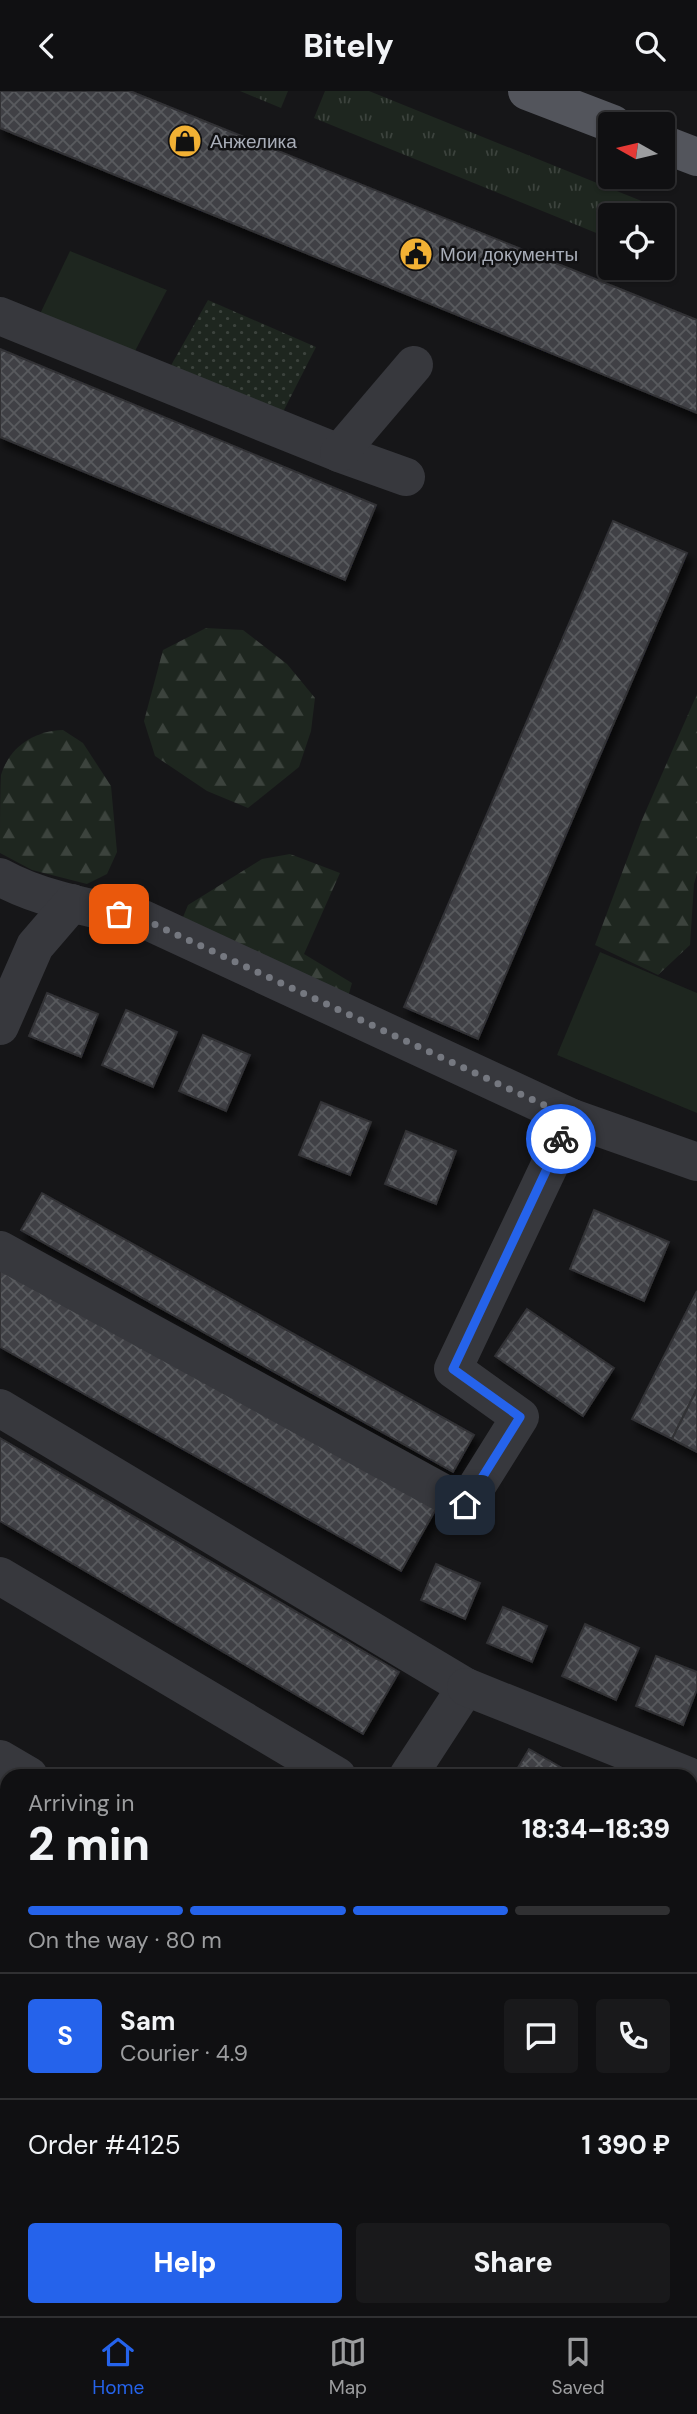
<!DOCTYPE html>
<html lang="en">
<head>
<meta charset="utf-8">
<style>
	:root { --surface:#101012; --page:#19191b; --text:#f1f3f6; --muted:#9c9d9f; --line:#303032; --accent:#2563eb }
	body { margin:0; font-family:"DM Sans",sans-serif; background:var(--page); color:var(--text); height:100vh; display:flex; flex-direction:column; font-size:26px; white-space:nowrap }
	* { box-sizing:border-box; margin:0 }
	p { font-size:23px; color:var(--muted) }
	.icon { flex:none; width:38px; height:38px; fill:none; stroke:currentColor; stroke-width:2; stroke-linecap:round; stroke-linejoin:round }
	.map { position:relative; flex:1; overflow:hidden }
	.drawer { position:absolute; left:0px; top:1678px; width:698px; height:548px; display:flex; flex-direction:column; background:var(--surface); border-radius:21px 21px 0 0; box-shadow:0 2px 5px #0004,0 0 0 2px var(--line) }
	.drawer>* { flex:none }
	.needle { width:46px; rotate:278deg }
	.tools { position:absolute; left:598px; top:21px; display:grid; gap:14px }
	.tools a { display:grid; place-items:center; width:77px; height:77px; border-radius:7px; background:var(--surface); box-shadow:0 2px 5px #0004,0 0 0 2px var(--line); font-size:35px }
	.pin { position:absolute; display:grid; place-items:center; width:60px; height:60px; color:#fff; margin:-30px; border-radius:14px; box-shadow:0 4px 10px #0006 }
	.courier { position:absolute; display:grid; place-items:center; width:70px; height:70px; margin:-35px; border:5px solid #2563eb; border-radius:50%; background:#fff; color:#222; box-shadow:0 2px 9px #0007 }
	.head em { font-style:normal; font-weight:800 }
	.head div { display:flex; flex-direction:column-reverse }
	.head { display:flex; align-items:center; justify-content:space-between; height:119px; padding:0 28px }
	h1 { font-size:46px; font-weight:800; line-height:52px }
	.bar { display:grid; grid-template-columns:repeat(4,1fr); gap:10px 7px; align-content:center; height:84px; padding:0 28px }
	.bar i { height:9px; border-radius:5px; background:var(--line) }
	.bar .selected { background:var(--accent) }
	.bar p { grid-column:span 4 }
	.line { display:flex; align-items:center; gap:18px; padding:0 28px; border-top:2px solid var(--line) }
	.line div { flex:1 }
	.round { display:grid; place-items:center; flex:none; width:74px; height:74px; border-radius:7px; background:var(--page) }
	.cta { display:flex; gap:14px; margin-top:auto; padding:14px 28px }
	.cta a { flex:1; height:80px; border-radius:7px; background:var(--accent); color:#fff; font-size:28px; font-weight:800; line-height:80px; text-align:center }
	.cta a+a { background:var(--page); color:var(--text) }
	header { display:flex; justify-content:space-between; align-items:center; height:91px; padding:0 28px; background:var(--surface); font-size:32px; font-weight:800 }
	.dock { display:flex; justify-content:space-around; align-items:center; height:98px; border-top:2px solid var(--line); background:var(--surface); font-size:19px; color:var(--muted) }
	.dock a { display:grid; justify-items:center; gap:4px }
	.dock .selected { color:var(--accent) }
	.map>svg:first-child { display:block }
</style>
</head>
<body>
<header><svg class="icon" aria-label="back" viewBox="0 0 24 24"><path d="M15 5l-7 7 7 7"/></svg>Bitely<svg class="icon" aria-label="search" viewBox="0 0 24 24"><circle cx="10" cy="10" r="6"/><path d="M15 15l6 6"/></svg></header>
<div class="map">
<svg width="697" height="2225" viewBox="0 0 697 2225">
	<defs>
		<pattern id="grass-tufts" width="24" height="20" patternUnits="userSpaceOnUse" patternTransform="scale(1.75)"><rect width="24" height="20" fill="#1e261f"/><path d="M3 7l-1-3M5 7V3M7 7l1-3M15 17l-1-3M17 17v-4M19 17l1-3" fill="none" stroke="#3c433d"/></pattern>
		<pattern id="forest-firs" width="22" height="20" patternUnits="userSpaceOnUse" patternTransform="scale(1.75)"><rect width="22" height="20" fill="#1e261f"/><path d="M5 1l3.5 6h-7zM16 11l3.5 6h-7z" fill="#3c433d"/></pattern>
		<pattern id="park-dots" width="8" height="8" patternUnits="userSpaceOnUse" patternTransform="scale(1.75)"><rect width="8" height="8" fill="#1e261f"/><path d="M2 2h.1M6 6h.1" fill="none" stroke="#3c433d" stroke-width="1.8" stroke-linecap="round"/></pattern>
		<pattern id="building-cross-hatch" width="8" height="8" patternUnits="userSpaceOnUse" patternTransform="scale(1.75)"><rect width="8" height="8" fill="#404145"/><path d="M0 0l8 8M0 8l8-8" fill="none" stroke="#595a5e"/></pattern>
		<filter id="shadow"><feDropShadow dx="4.5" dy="8" stdDeviation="3.5" flood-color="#0009"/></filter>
	</defs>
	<rect width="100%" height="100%" fill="#161618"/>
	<g fill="url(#grass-tufts)">
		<path d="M240 0H288L281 17Z"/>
		<path d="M325 0H369L649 113 645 124H611V148L314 27Z"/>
	</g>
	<g fill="url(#forest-firs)">
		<path d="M206 537 243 539 287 573 315 607 311 640 299 676 248 717 207 700 155 665 144 630 163 559Z"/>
		<path d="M697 603V783L694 793 690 854 658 884 595 854 641 731Z"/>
		<path d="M63 639 83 652 111 695 117 761 107 783 87 793 32 779 0 762C0 745 0 698 1 684 10 655 34 640 63 639Z"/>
		<path d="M290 763 340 782 304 863 352 892 346 913 179 836 188 814 262 768Z"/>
	</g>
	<path fill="url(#park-dots)" d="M208 209 316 256 283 321 169 278Z"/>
	<g fill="#1e261f">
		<path d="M70 160 167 199 134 262 39 225Z"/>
		<path d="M600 861 697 902V1022L557 964Z"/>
	</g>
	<g fill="url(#building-cross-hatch)" stroke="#303034" stroke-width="2" filter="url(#shadow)">
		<path d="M0 0H130L697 229V322L0 37Z"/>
		<path d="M0 258 376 414 345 489 0 346Z"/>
		<path d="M613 430 687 462 478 948 404 916Z"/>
		<path d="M47 902 98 923 81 966 29 945Z"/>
		<path d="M126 919 177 941 153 996 102 974Z"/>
		<path d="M203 944 250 964 226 1020 179 1000Z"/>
		<path d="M321 1011 371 1031 350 1084 299 1064Z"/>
		<path d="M406 1040 456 1060 436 1113 385 1093Z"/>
		<path d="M42 1102 474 1344 453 1381 21 1139Z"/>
		<path d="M594 1119 669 1151 644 1210 570 1178Z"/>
		<path d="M0 1174 436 1418 401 1480 0 1256Z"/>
		<path d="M697 1200V1298L672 1348 632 1328Z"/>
		<path d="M527 1218 614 1277 583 1325 495 1265Z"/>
		<path d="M697 1298V1361L672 1348Z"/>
		<path d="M0 1347 399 1581 363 1643 0 1430Z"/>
		<path d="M436 1473 480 1492 465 1528 421 1509Z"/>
		<path d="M503 1516 547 1535 532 1571 487 1552Z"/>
		<path d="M585 1533 639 1557 616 1609 562 1585Z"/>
		<path d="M656 1565 697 1581V1598L683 1634 636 1615Z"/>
		<path d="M529 1658 576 1685H513Z"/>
		<path d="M0 1721 7 1725V1812L0 1808Z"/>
		<path d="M691 1752 697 1755V1848L691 1845Z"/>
		<path d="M697 2160V2198L691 2195V2171Z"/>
	</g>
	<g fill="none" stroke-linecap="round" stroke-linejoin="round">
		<g stroke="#37383d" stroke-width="38">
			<path d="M0 225 339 362 406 386"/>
			<path d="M339 362 414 274"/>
			<path d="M0 786C41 809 97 818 143 828L572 1027 453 1278 520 1326 465 1414 0 1159"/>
			<path d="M0 935 35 855 72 812"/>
			<path d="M572 1027 697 1071"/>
			<path d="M0 1317 466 1596 408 1685"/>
			<path d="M0 1485 337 1685"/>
			<path d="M466 1596 688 1685"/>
			<path d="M0 1668 29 1685"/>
			<path d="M691 1887 697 1890"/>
			<path d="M622 2225 625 2219"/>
		</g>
		<g stroke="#53555c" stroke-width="38">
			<path d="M527 0 613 33"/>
			<path d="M663 53 697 66"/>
			<path d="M0 2035 7 2039"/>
			<path d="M321 2219 332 2225"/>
		</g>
	</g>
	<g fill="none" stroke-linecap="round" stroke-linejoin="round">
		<path stroke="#757880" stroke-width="7" stroke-dasharray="0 12.6" d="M119 823 143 828 572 1027 561 1048"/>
		<path stroke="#2563eb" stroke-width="9" d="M465 1414 520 1326 453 1278 561 1048"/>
	</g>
	<defs>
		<symbol id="shop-disc" viewBox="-11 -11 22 22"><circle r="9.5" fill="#f2b134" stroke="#111113"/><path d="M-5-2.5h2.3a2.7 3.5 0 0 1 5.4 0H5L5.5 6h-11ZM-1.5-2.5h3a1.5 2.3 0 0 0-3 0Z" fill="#111"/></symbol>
		<symbol id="civic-disc" viewBox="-11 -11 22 22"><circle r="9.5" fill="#f2b134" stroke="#111113"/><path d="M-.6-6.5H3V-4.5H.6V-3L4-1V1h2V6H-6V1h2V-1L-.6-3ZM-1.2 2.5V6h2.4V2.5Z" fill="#111"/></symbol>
	</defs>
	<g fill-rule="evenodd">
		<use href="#shop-disc" x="166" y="31" width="38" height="38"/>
		<use href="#civic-disc" x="397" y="144" width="38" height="38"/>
	</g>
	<g text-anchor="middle" stroke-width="5" stroke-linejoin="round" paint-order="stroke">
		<g font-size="19" fill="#a8adb8" stroke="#111113" text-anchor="start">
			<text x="210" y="57">Анжелика</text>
			<text x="440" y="170">Мои документы</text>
		</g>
	</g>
</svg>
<div class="tools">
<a><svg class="needle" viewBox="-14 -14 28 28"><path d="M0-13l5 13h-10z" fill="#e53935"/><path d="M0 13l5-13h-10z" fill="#9c9d9f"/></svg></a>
<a><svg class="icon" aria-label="locate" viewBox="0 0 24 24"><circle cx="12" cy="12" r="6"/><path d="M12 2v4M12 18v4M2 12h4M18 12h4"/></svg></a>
</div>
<div class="pin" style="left:119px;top:823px;background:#ea580c"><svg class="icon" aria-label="bag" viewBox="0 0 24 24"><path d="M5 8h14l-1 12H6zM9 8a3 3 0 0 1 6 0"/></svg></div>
<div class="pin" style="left:465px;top:1414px;background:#1f2937"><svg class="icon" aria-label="home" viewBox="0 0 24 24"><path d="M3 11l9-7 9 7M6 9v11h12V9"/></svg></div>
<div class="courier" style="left:561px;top:1048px"><svg class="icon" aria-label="bike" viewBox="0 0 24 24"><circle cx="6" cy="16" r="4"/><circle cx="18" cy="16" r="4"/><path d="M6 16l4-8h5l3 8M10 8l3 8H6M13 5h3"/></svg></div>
<section class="drawer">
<div class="head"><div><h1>2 min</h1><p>Arriving in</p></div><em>18:34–18:39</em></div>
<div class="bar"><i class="selected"></i><i class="selected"></i><i class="selected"></i><i></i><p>On the way · 80 m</p></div>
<div class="line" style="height:126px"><b class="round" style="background:var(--accent);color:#fff">S</b><div><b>Sam</b><p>Courier · 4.9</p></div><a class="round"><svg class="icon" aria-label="chat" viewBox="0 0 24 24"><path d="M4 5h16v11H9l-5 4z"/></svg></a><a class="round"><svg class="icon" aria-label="phone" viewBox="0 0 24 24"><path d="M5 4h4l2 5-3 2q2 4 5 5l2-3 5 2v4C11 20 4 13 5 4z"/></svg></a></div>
<div class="line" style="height:91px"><div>Order #4125</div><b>1 390 ₽</b></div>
<div class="cta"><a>Help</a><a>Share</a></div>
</section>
</div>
<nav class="dock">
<a class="selected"><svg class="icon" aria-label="home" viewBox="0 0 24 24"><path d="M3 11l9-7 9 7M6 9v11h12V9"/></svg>Home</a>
<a><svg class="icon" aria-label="map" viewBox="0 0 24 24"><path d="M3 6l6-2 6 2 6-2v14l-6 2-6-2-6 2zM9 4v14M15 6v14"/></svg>Map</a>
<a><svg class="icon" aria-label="saved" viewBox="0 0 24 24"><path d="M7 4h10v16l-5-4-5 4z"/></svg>Saved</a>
</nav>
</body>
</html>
